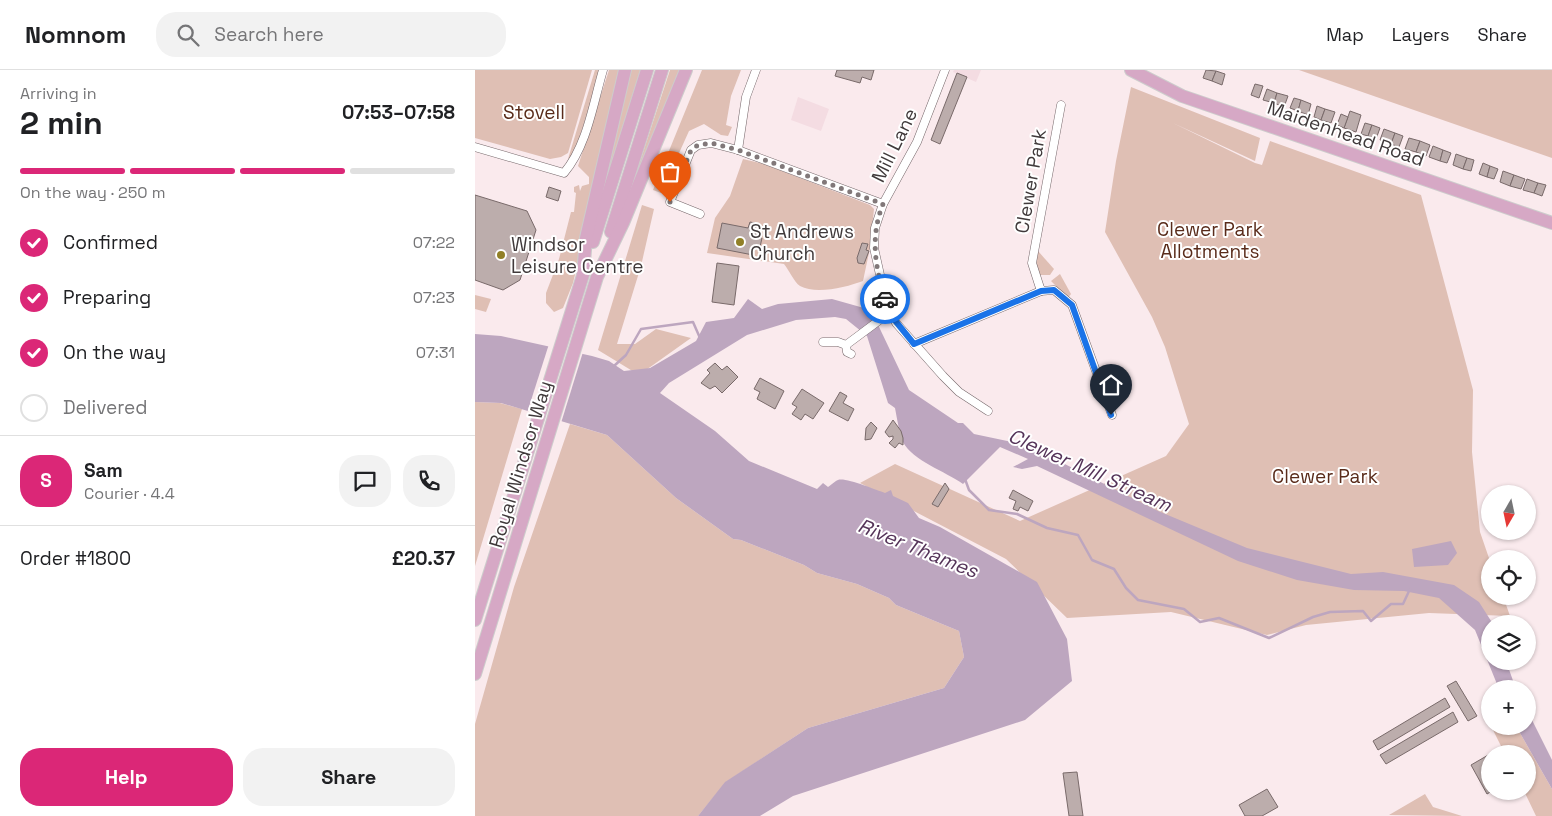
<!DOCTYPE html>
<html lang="en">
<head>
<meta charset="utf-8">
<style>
	:root { --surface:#fff; --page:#f2f2f2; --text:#202124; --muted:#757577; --line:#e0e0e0; --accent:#db2777 }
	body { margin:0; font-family:"Space Grotesk",sans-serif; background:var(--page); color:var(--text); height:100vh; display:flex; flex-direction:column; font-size:19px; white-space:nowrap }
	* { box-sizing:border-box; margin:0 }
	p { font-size:16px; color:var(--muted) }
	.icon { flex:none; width:28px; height:28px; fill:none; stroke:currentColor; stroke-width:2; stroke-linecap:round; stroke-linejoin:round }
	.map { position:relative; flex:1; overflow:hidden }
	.details { display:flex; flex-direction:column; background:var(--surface); width:475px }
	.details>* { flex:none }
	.needle { width:32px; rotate:189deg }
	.buttons { position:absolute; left:1006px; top:415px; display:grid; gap:10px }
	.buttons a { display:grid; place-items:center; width:55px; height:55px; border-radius:50%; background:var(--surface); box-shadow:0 1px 4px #0004; font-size:25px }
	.pin { position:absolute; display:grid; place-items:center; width:42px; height:42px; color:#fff; margin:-51px -21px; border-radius:50% 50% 50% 0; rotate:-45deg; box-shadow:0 0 5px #0007 }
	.pin .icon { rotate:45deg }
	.courier { position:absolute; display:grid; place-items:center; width:50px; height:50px; margin:-25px; border:4px solid #1a73e8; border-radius:50%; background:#fff; color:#222; box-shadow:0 1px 6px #0007 }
	.head em { font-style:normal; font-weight:800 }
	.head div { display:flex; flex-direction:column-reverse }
	.head { display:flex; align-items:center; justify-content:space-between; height:85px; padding:0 20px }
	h1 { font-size:32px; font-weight:800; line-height:38px }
	.bar { display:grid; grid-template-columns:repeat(4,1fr); gap:8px 5px; align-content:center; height:60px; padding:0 20px }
	.bar i { height:6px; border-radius:4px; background:var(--line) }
	.bar .active { background:var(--accent) }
	.bar p { grid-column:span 4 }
	.line { display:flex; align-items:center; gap:12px; padding:0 20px; border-top:1px solid var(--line) }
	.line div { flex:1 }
	.round { display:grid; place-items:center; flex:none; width:52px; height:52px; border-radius:20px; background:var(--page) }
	ol { padding:0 20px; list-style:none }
	li { display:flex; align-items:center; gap:15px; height:55px }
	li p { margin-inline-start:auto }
	li .icon { padding:5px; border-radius:50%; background:var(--accent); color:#fff; stroke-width:4 }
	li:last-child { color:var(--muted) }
	li i { width:28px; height:28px; border:2px solid var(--line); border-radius:50% }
	.cta { display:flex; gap:10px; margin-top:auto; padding:10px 20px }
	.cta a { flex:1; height:58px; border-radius:20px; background:var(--accent); color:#fff; font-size:20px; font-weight:800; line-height:58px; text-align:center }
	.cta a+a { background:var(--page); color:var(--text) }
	header { display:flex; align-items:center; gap:30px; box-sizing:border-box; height:70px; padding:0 25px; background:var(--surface); border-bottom:1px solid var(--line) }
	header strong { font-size:24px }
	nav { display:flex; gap:28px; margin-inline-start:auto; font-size:18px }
	.search { width:350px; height:45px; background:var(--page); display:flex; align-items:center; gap:12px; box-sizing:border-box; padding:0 18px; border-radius:20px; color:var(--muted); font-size:19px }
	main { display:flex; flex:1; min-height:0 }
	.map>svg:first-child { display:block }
</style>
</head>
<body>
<header>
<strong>Nomnom</strong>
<div class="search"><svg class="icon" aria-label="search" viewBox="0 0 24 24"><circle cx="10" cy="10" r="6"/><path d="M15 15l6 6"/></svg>Search here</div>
<nav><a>Map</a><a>Layers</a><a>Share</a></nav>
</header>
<main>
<section class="details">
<div class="head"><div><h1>2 min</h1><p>Arriving in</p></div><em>07:53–07:58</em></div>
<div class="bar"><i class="active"></i><i class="active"></i><i class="active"></i><i></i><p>On the way · 250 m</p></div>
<ol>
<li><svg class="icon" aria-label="check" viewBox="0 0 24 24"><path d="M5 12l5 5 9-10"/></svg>Confirmed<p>07:22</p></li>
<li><svg class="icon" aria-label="check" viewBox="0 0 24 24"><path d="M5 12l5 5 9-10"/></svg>Preparing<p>07:23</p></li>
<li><svg class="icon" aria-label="check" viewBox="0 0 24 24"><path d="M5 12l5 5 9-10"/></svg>On the way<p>07:31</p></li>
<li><i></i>Delivered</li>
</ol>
<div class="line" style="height:90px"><b class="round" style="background:var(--accent);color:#fff">S</b><div><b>Sam</b><p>Courier · 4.4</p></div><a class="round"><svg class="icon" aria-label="chat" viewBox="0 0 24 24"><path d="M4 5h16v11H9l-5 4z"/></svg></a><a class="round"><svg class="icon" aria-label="phone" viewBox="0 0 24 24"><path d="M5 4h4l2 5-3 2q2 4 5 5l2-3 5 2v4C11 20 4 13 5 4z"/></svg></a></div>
<div class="line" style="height:65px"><div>Order #1800</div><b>£20.37</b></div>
<div class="cta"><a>Help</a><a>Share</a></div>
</section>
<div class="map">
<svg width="1077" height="746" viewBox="0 0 1077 746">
	<rect width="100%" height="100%" fill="#faeaed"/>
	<g fill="#f4dce2">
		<path d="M479 0H506L501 12 478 2Z"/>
		<path d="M323 27 354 39 346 61 316 50Z"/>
	</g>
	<g fill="#dfbfb4">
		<path d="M0 0H117L93 83 86 87 75 89 0 68Z"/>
		<path d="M120 0H126L100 82 93 89Z"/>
		<path d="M134 0H145L107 176 98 213 88 238 79 242 71 233V223L84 189 96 142H99L101 123 99 122V117L104 115 105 121 107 116 114 114V107L103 96Z"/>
		<path d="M154 0H167L130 113Z"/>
		<path d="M195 0H208L155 122Z"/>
		<path d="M227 0H266L256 26 251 55 257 57 253 66 246 65 229 54 214 61 186 123 178 120Z"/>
		<path d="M824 0H1077V88Z"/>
		<path d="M656 17 785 68 780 91 698 53 780 93 787 95 795 71 946 125 998 320 997 382 1005 462 1015 491V526H1028L1035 546 954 543 831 555 792 565 696 542 592 548 531 489 385 413 420 394 545 451 691 386 714 354 690 277 677 247 630 162 641 91Z"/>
		<path d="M268 89 289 94 395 135 399 139 395 178 388 211C372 217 341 225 325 216 319 212 314 200 309 194L232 183 240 148 255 126Z"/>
		<path d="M167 135 179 139 166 196 142 274H160L181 259 216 268 164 305 123 280Z"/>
		<path d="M563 181 579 199 575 205H564L561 195Z"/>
		<path d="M585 204 596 224 593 228 576 211Z"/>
		<path d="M0 225 16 229 11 242 0 239Z"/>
		<path d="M0 332 25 333 47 339 0 496Z"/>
		<path d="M95 354 132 365 201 428 258 469 266 470 329 495 342 503 382 514 414 528 421 535 484 561 489 587 469 618 333 658 251 712 223 746H0V654L39 517Z"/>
		<path d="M1016 656H1041L1077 719V746H1061L1049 721H1052V684H1030Z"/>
		<path d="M950 724 958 737 987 746 914 745Z"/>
	</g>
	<g fill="#bda6bf">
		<path d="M273 229 287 239 303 234 357 229 396 240 434 320 483 353H488L499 364 552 375 683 441 772 478 876 504 908 502 979 515 1004 532 1018 554H1015V591H1031L1041 619H1024L1000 560 964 528 929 521 879 520 822 510 763 491 562 396 547 399 538 397 553 389 525 377 488 414C470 401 438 391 428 372 424 362 422 348 420 338L413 333 392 266 371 249 360 247 321 250 272 265 194 313 185 323 240 361 274 391 342 419 348 413 353 417C356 415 360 411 363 410 370 407 401 420 410 423L416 420 418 426 433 433 444 448 465 457 562 512 592 569 597 611 550 650 318 726 285 746H223L250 712 333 658 469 618 489 587 484 561 421 535 414 528 382 514 342 503 329 495 266 470 258 469 201 428 132 365 26 333 0 332V264L26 266 117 286 134 291 149 301 175 298 221 271 231 252 259 248Z"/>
		<path d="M976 471 982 483 973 495 939 497 937 479Z"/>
		<path d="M1053 642 1077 690V719L1041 656H1052Z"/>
	</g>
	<path fill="#faeaed" d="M74 274 108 282 86 353 52 343Z"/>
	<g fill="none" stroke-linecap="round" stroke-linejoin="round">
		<g stroke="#bda6bf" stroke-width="2.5">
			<path d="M139 296 151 285 166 259 218 252 225 268"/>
			<path d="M490 409 494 420 514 440 542 444 572 458 603 465 617 490 639 499 651 518 663 530 709 539 725 552 744 548 794 568 838 547 855 542 888 541 896 551 916 534H928L935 519"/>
		</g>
	</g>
	<g fill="#bcadac" stroke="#796a6a">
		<path d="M362 0H399L396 10 387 7 385 13 360 6Z"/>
		<path d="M731 0 741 1 737 11 728 8Z"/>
		<path d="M741 1 750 4 747 15 737 11Z"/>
		<path d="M482 3 492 7 465 74 456 70Z"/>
		<path d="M780 14 788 16 784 28 776 25Z"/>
		<path d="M792 19 802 23 799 33 788 30Z"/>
		<path d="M802 23 813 26 809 37 799 33Z"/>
		<path d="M819 28 826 30 823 41 815 38Z"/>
		<path d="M826 30 836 34 833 45 823 41Z"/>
		<path d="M842 36 850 39 846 50 839 47Z"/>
		<path d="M850 39 860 42 856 53 846 50Z"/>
		<path d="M875 41 886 45 881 62 869 58Z"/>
		<path d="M866 44 873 47 869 58 862 55Z"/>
		<path d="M890 53 897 55 893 66 886 64Z"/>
		<path d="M897 55 905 58 901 69 893 66Z"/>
		<path d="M909 59 920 63 916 74 905 70Z"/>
		<path d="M920 63 928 66 924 77 916 74Z"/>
		<path d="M934 68 945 71 941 82 930 79Z"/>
		<path d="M945 71 955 75 951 86 941 82Z"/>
		<path d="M958 76 968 80 965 91 954 87Z"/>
		<path d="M968 80 976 83 972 93 965 91Z"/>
		<path d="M981 84 992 88 988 99 978 95Z"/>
		<path d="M992 88 999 90 996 101 988 99Z"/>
		<path d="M1008 93 1015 96 1012 107 1004 104Z"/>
		<path d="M1015 96 1023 99 1019 109 1012 107Z"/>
		<path d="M1028 101 1039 105 1035 116 1025 112Z"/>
		<path d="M1039 105 1050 109 1046 119 1035 116Z"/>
		<path d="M1052 109 1063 113 1059 123 1048 120Z"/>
		<path d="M1063 113 1071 115 1067 126 1059 123Z"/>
		<path d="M74 117 86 121 83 131 71 127Z"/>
		<path d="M0 125 52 141 61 160 45 210 28 220 0 210Z"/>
		<path d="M275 152 280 153 281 167 287 168 285 177 280 175 278 185 242 178 247 153 273 158Z"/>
		<path d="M387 173 393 174 391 180 394 181 389 194 383 193 382 188Z"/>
		<path d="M242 193 264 196 259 235 237 232Z"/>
		<path d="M240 293 247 300 252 296 263 307 247 323 240 316 235 319 226 313 235 303 232 300Z"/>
		<path d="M285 308 309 321 300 339 282 329 285 322 279 319Z"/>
		<path d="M327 319 349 333 338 349 330 344 326 350 317 344 322 337 317 334Z"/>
		<path d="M365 322 372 326 368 333 379 339 373 351 354 341Z"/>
		<path d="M418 350 426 361 428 368V375L424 373 420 378 414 373 418 369V366L414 367 410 362Z"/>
		<path d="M396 352 402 358 396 369 390 370 391 358Z"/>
		<path d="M470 413 474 419 463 437 457 434Z"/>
		<path d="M538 420 558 431 553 441 545 437 543 441 538 439 541 431 534 428Z"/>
		<path d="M981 611 1002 646 993 651 972 616Z"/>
		<path d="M970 628 975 637 903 680 898 671Z"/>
		<path d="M978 642 983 652 911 694 905 685Z"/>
		<path d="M1015 684V721H1017L1012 724 996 695Z"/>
		<path d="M602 702 608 746H594L588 703Z"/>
		<path d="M792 719 803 737 787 746H770L764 735Z"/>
	</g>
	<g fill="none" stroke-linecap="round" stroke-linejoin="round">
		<defs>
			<g id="street">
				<path d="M470 0 442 72 408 134 400 158 399 178 412 236 421 253 468 306 484 322 513 341"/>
				<path d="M586 35 557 193 566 221 579 220 597 235 637 345"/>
				<path d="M0 77 89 103C112 76 118 34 128 0"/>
				<path d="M263 80 271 27 281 0"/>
				<path d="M225 144 195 132 216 80 223 75 236 73 263 80 408 134"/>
				<path d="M348 272H363L371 275 414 243"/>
				<path d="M439 274 566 221"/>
				<path d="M371 275 372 282 376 284"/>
			</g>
			<g id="primary">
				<path d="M656 0 707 26 1077 153"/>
				<path d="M136 162 187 0"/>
				<path d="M118 172 172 0"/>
				<path d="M0 550 108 205 111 168 150 0"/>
				<path d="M0 604 122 207 148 153 211 0"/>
			</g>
		</defs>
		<use href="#street" stroke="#75676a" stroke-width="9"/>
		<use href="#primary" stroke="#cdcccc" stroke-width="14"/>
		<use href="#street" stroke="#fff" stroke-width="8"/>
		<use href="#primary" stroke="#d6a8c5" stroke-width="12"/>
	</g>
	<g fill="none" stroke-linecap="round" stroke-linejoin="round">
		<path stroke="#817879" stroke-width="5" stroke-dasharray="0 9" d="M195 132 216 80 223 75 236 73 263 80 408 134C395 167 400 196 410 229"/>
		<path stroke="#1a73e8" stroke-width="6" d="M410 229 414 243 439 274 566 221 579 220 597 235 636 345"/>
	</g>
	<g fill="#918027" stroke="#fff" stroke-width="2">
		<circle cx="265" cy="172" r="5"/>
		<circle cx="26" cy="185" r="5"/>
	</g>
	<g text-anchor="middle" stroke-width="4" stroke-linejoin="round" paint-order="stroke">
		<g font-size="19" fill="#592b1a" stroke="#fff">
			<text x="59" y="49">Stovell</text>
			<text x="735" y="166">Clewer Park<tspan x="735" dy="22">Allotments</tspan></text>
			<text x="850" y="413">Clewer Park</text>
		</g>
		<g font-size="19" fill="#403a3b" stroke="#fff">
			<text transform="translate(871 63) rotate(19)" y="7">Maidenhead Road</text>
			<text transform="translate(419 75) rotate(-64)" y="7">Mill Lane</text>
			<text transform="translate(555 111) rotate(-80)" y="7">Clewer Park</text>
			<text transform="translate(45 394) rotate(-73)" y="7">Royal Windsor Way</text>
		</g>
		<g font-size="19" fill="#403a3b" stroke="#fff" text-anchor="start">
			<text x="275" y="168">St Andrews<tspan x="275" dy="22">Church</tspan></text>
			<text x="36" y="181">Windsor<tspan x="36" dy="22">Leisure Centre</tspan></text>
		</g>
		<g font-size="20" font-style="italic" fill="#553459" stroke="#fff">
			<text transform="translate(615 400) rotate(24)" y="7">Clewer Mill Stream</text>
			<text transform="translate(443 478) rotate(22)" y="7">River Thames</text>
		</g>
	</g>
</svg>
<div class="buttons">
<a><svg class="needle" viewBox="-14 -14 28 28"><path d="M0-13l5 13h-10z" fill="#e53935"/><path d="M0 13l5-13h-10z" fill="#757577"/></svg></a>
<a><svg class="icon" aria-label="locate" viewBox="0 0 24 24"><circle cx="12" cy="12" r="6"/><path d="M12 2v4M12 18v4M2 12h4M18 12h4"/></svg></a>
<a><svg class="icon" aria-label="layers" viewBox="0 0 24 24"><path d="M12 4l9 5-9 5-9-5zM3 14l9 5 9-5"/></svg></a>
<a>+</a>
<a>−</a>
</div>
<div class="pin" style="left:195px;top:132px;background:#ea580c"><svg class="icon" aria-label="bag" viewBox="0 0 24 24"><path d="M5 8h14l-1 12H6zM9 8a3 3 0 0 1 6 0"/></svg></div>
<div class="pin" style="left:636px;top:345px;background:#1f2937"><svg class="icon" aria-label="home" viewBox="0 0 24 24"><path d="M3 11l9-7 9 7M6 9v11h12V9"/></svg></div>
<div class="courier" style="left:410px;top:229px"><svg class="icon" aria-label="car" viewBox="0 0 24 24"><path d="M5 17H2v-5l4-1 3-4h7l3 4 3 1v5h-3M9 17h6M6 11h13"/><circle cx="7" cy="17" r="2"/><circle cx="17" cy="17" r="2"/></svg></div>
</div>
</main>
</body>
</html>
